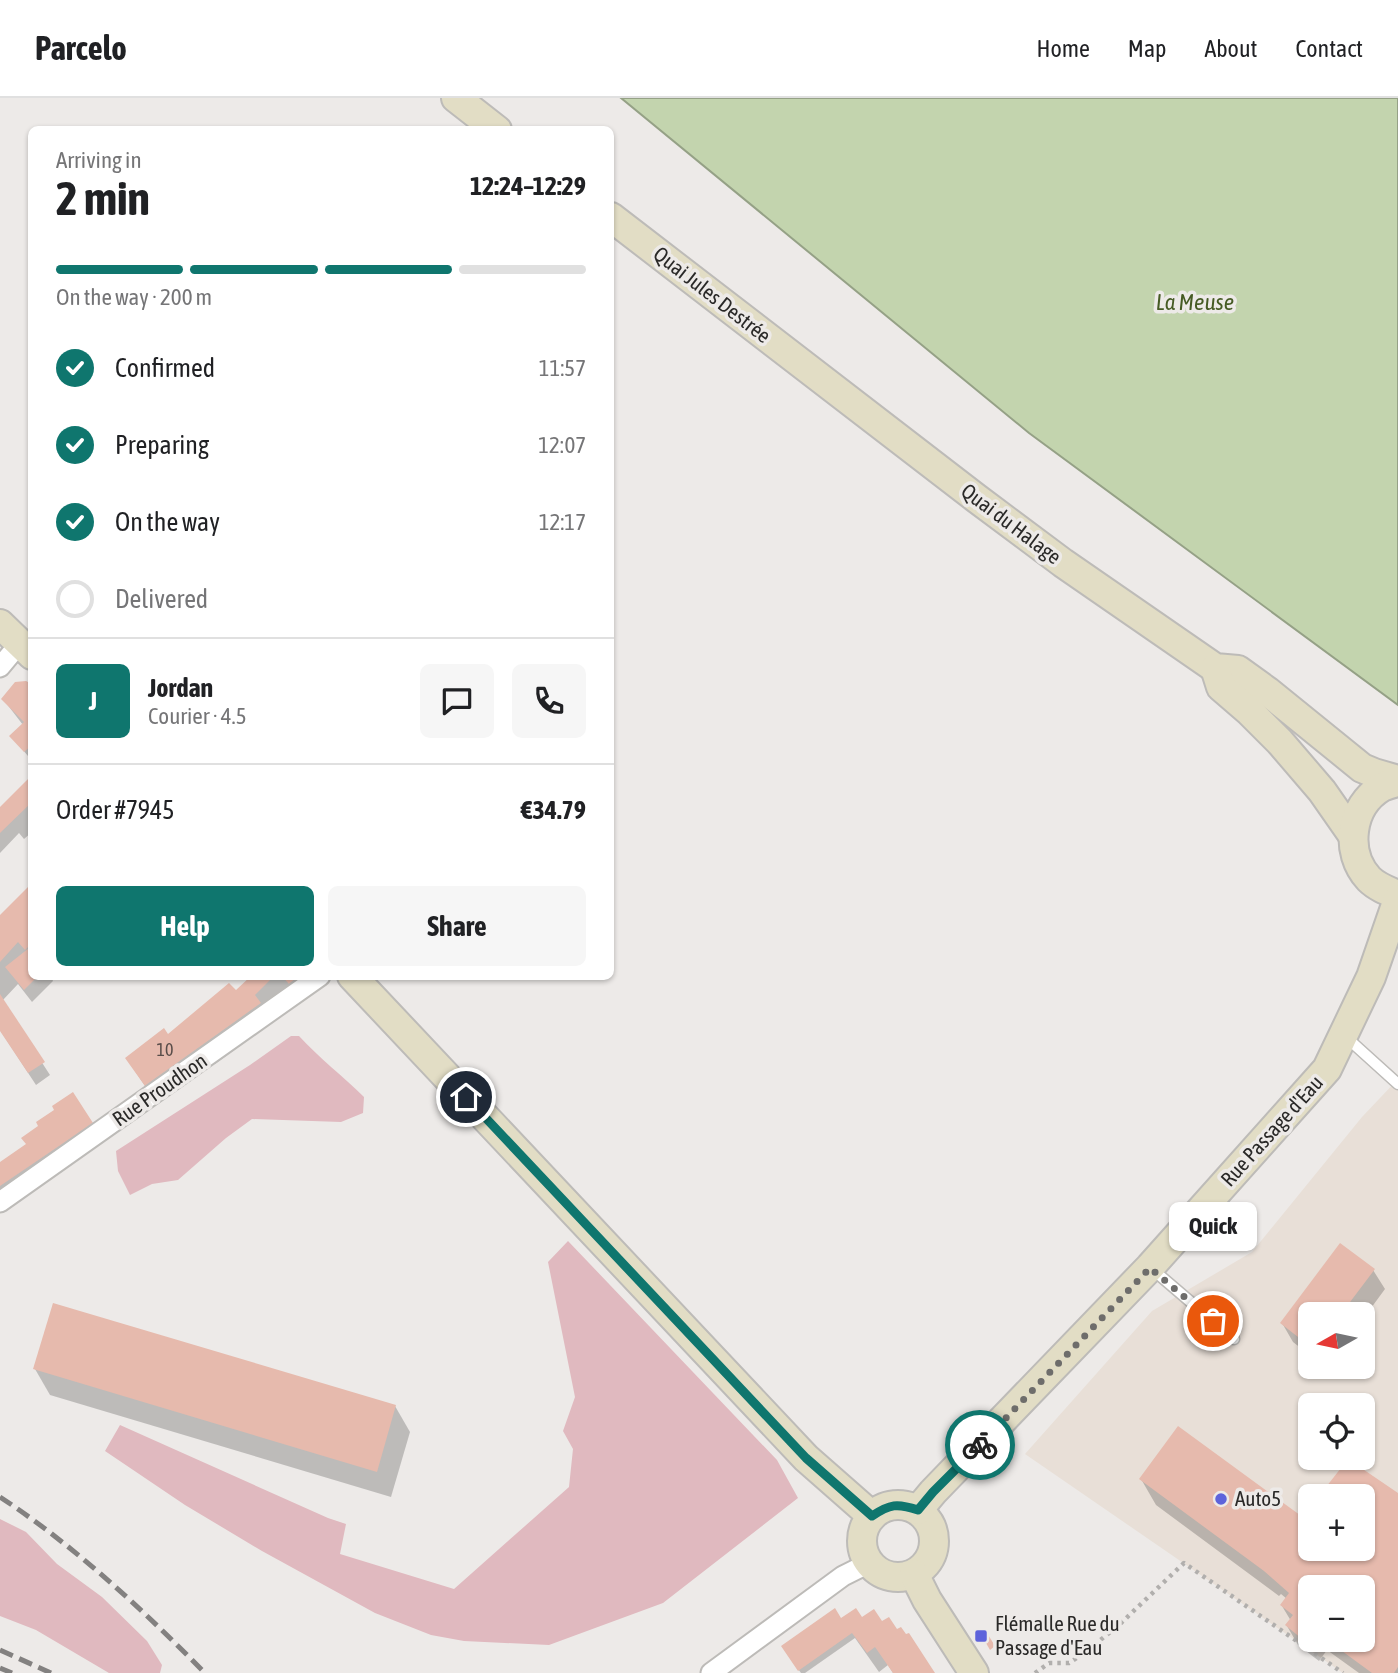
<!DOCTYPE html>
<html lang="en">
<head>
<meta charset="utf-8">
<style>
	:root { --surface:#fff; --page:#f6f6f6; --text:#202124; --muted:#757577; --line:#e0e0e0; --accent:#0f766e }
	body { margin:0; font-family:"Asap Condensed",sans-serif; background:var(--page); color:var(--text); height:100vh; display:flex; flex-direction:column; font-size:26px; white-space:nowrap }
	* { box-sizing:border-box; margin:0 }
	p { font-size:23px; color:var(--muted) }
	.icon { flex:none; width:38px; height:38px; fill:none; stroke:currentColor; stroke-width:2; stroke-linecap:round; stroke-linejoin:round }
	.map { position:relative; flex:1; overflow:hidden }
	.side { position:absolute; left:28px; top:28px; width:586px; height:854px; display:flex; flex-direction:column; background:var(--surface); border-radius:10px; box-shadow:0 2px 5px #0004 }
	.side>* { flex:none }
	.needle { width:46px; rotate:261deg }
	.fabs { position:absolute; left:1298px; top:1204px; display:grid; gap:14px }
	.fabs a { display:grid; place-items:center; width:77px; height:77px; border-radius:10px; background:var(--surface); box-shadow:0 2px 5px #0004; font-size:35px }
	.pin { position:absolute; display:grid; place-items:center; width:60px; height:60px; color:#fff; margin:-30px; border:4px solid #fff; border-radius:50%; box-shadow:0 2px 7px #0007 }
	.courier { position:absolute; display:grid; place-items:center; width:70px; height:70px; margin:-35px; border:5px solid #0f766e; border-radius:50%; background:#fff; color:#222; box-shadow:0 2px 9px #0007 }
	.bubble { position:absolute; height:49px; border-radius:10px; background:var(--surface); box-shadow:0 2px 5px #0004; font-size:23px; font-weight:700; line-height:49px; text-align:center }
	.headline em { font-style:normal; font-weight:700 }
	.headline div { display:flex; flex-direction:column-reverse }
	.headline { display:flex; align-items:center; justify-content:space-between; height:119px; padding:0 28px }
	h1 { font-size:46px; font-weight:700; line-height:52px }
	.bar { display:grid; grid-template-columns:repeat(4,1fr); gap:10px 7px; align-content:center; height:84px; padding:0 28px }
	.bar i { height:9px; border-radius:5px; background:var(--line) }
	.bar .current { background:var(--accent) }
	.bar p { grid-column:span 4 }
	.line { display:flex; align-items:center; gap:18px; padding:0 28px; border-top:2px solid var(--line) }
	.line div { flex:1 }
	.round { display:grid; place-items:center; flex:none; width:74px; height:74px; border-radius:10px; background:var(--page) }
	ol { padding:0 28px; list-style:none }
	li { display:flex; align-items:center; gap:21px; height:77px }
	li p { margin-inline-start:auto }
	li .icon { padding:7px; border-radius:50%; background:var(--accent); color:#fff; stroke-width:4 }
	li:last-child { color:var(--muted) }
	li i { width:38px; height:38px; border:4px solid var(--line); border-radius:50% }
	.primary-button { display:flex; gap:14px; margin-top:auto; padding:14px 28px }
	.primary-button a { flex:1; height:80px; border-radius:10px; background:var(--accent); color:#fff; font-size:28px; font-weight:700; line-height:80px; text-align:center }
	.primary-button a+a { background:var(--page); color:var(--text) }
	header { display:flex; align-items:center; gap:42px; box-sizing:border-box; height:98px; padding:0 35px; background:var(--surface); border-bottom:2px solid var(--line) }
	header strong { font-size:33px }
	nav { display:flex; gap:38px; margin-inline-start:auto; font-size:24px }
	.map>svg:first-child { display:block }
</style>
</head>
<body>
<header>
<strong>Parcelo</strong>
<nav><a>Home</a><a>Map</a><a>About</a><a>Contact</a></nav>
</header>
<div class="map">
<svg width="1398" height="1575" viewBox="0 0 1398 1575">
	<rect width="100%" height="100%" fill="#edeae8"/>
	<path fill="#e8dfd7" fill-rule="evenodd" d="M1398 981V1575H1343L1025 1356 1152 1213 1252 1154 1362 1019ZM1311 1216H1363V1269H1311ZM1311 1307H1363V1360H1311ZM1311 1398H1363V1451H1311ZM1311 1489H1363V1542H1311Z"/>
	<g fill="#e0b9bf">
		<path d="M291 938H299C319 960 343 978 364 999L363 1015 341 1024 252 1021 226 1040 178 1082 152 1086 130 1097 118 1073 116 1053 250 967Z"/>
		<path d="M568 1143 777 1362 798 1400 663 1505 549 1547 464 1543 431 1537 375 1515 262 1453 185 1407 105 1353 120 1327 328 1420 346 1426 340 1456 454 1491 569 1389 573 1351 563 1333 575 1299 548 1164Z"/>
		<path d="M0 1421 26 1434 57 1466 102 1499 147 1543 162 1567 160 1575H109L36 1532 0 1518Z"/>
	</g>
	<path fill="#c3d4ae" stroke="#95a186" stroke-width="2" d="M621 0H1398V607L1029 335Z"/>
	<g fill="#0003" fill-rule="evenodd">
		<path d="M32 588V655L28 658 11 638 23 627 3 601Z"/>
		<path d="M32 680V734L24 741 19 735 0 755V712Z"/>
		<path d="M32 787V878H51L53 883 32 904 18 886 2 903 50 977 36 987 0 932V820Z"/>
		<path d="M253 878H313L317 892 301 904 290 893 266 917 271 925 215 966 206 953 153 1000 127 961 175 948Z"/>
		<path d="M92 1026 99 1038 0 1105V1066L27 1047Z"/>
		<path d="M1373 1172 1385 1191 1363 1221V1216H1311V1258L1293 1244 1282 1225Z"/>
		<path d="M35 1271 395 1308 410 1334 391 1399 50 1297Z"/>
		<path d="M1141 1381 1311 1451H1363V1398H1321L1329 1387 1398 1397V1575H1359L1327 1552 1319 1563 1298 1547 1287 1528 1291 1523 1282 1508 1287 1501 1281 1496 1279 1498 1156 1407ZM1311 1489H1363V1542H1311Z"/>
		<path d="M862 1521 881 1526 933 1575H893L888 1567 879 1574 855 1540 805 1575H801L786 1554 841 1522Z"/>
	</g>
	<g fill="#e6baad">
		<path d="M26 583 32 586V647L24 654 9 638 24 624 1 601 15 584Z"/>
		<path d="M32 677V704L0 735V709Z"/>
		<path d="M32 785V845L25 852 18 844 0 864V817Z"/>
		<path d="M29 850 32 853V878H38L24 892 5 869Z"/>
		<path d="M251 878H274L255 897 261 905 145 988 125 960 164 930 168 936 229 885 236 892Z"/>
		<path d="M282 878H298L289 886Z"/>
		<path d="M0 896 45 964 28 975 0 933Z"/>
		<path d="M73 994 93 1025 0 1088V1064L26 1046 21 1040 38 1028 36 1024 54 1012 52 1008Z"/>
		<path d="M1340 1145 1375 1171 1341 1216H1311V1249L1280 1225Z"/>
		<path d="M53 1205 396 1307 377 1374 33 1271Z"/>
		<path d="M1178 1328 1304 1420 1311 1410V1451H1363V1398H1319L1348 1361 1398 1395V1569L1394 1575H1372L1327 1542H1363V1489H1311V1541L1307 1545 1285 1527 1293 1517 1280 1507 1289 1495 1264 1473 1139 1381Z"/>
		<path d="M835 1510 841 1520 856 1510 862 1519 874 1511 882 1523 889 1519 897 1531 901 1529 906 1536 909 1535 935 1575H893L875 1549 867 1555 852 1535 798 1573 781 1548Z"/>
		<path d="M987 1535 995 1548 990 1552 982 1538Z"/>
	</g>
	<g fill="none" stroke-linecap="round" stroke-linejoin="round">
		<defs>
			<g id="lane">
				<path d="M1346 939 1398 986"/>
				<path d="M1151 1170 1234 1241"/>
			</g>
			<g id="street">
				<path d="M0 569 20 545"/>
				<path d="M0 1104 320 878"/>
				<path d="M711 1575 843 1478 869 1465"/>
			</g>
			<g id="secondary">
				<path d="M456 0 497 32"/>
				<path d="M611 119 976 400 1063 465 1215 570 1238 572 1267 593 1362 670 1374 675 1398 682"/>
				<path d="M0 526 32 557"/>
				<path d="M1215 570 1221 589 1250 614 1280 644 1322 693 1352 736"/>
				<path d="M1398 684C1393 685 1387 687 1382 689 1350 708 1344 754 1369 781 1377 789 1388 793 1398 797"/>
				<path d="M352 878 806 1360 872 1418"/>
				<circle cx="898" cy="1443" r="36"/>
				<path d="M918 1412 933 1394 1150 1169 1327 971 1371 879 1398 801"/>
				<path d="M914 1476 927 1502 974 1575"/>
			</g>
		</defs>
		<use href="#lane" stroke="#bdbbb8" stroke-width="13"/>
		<use href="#street" stroke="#bdbbb8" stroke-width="23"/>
		<use href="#secondary" stroke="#bdbbb8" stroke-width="32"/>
		<path stroke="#b1afad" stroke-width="4.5" stroke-dasharray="3.5 5" stroke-linecap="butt" d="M1035 1575 1049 1565H1069L1086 1554 1121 1525 1184 1465 1343 1575"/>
		<use href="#lane" stroke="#fff" stroke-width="10"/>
		<use href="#street" stroke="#fff" stroke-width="19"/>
		<use href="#secondary" stroke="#e2ddc5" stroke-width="28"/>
		<g stroke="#838180" stroke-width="5" stroke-dasharray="14 7" stroke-linecap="butt">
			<path d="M0 1399C76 1449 142 1511 205 1575"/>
			<path d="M0 1552 51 1575"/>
			<path d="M0 1570 12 1575"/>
		</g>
	</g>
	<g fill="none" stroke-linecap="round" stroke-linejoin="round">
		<path stroke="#6e6d6b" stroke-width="7" stroke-dasharray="0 12.6" d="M980 1347 1150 1170 1213 1223"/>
		<path stroke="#0f766e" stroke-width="9" d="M466 999 806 1360 872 1418C890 1406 897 1405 918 1412L933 1394 980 1347"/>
	</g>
	<g fill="#5e63db" stroke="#edeae8" stroke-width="2.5">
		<circle cx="1221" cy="1401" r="7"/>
		<rect x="974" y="1531" width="14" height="14" rx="3.5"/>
	</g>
	<g text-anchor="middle" stroke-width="7" stroke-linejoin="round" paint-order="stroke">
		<g font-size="18" fill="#594d49">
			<text x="165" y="958">10</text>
		</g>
		<g font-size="21" fill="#2a2928" stroke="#edeae8">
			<text transform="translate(712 197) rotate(38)" y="7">Quai Jules Destrée</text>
			<text transform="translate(1011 426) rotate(37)" y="7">Quai du Halage</text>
			<text transform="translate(160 992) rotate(-35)" y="7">Rue Proudhon</text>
			<text transform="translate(1272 1033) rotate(-48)" y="7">Rue Passage d'Eau</text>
		</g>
		<g font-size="21" fill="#2a2928" stroke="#edeae8" text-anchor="start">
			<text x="1235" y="1408">Auto5</text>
			<text x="995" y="1533">Flémalle Rue du<tspan x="995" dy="24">Passage d'Eau</tspan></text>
		</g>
		<g font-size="23" font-style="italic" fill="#465b24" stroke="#edeae8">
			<text x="1195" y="212">La Meuse</text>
		</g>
	</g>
</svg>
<div class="fabs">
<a><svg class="needle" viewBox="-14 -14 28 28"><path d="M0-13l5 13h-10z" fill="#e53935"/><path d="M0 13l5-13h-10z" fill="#757577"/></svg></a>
<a><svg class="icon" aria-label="locate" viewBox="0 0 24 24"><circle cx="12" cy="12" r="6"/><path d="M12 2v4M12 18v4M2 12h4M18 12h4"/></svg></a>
<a>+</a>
<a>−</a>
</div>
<div class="pin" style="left:1213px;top:1223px;background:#ea580c"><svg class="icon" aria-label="bag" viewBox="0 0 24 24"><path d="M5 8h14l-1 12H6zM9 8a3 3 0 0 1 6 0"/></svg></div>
<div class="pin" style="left:466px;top:999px;background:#1f2937"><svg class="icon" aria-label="home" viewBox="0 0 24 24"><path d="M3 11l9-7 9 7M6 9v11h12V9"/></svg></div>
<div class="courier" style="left:980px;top:1347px"><svg class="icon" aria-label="bike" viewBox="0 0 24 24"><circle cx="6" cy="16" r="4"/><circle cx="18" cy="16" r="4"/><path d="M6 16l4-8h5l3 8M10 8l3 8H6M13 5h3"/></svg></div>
<div class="bubble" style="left:1169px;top:1104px;width:88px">Quick</div>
<section class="side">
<div class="headline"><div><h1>2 min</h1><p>Arriving in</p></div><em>12:24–12:29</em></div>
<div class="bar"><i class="current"></i><i class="current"></i><i class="current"></i><i></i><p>On the way · 200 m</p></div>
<ol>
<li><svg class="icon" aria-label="check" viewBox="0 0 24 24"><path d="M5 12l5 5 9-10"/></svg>Confirmed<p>11:57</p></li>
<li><svg class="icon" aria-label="check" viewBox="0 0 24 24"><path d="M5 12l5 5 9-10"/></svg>Preparing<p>12:07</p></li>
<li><svg class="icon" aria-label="check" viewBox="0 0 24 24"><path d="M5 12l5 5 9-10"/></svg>On the way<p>12:17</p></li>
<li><i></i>Delivered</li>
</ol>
<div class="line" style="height:126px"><b class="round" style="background:var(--accent);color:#fff">J</b><div><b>Jordan</b><p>Courier · 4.5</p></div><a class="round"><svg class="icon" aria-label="chat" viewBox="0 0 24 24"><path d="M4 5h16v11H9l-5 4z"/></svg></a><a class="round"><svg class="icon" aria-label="phone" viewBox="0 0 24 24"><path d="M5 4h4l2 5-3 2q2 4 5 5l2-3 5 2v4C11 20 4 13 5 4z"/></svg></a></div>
<div class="line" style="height:91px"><div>Order #7945</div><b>€34.79</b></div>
<div class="primary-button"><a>Help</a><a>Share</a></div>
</section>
</div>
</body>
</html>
